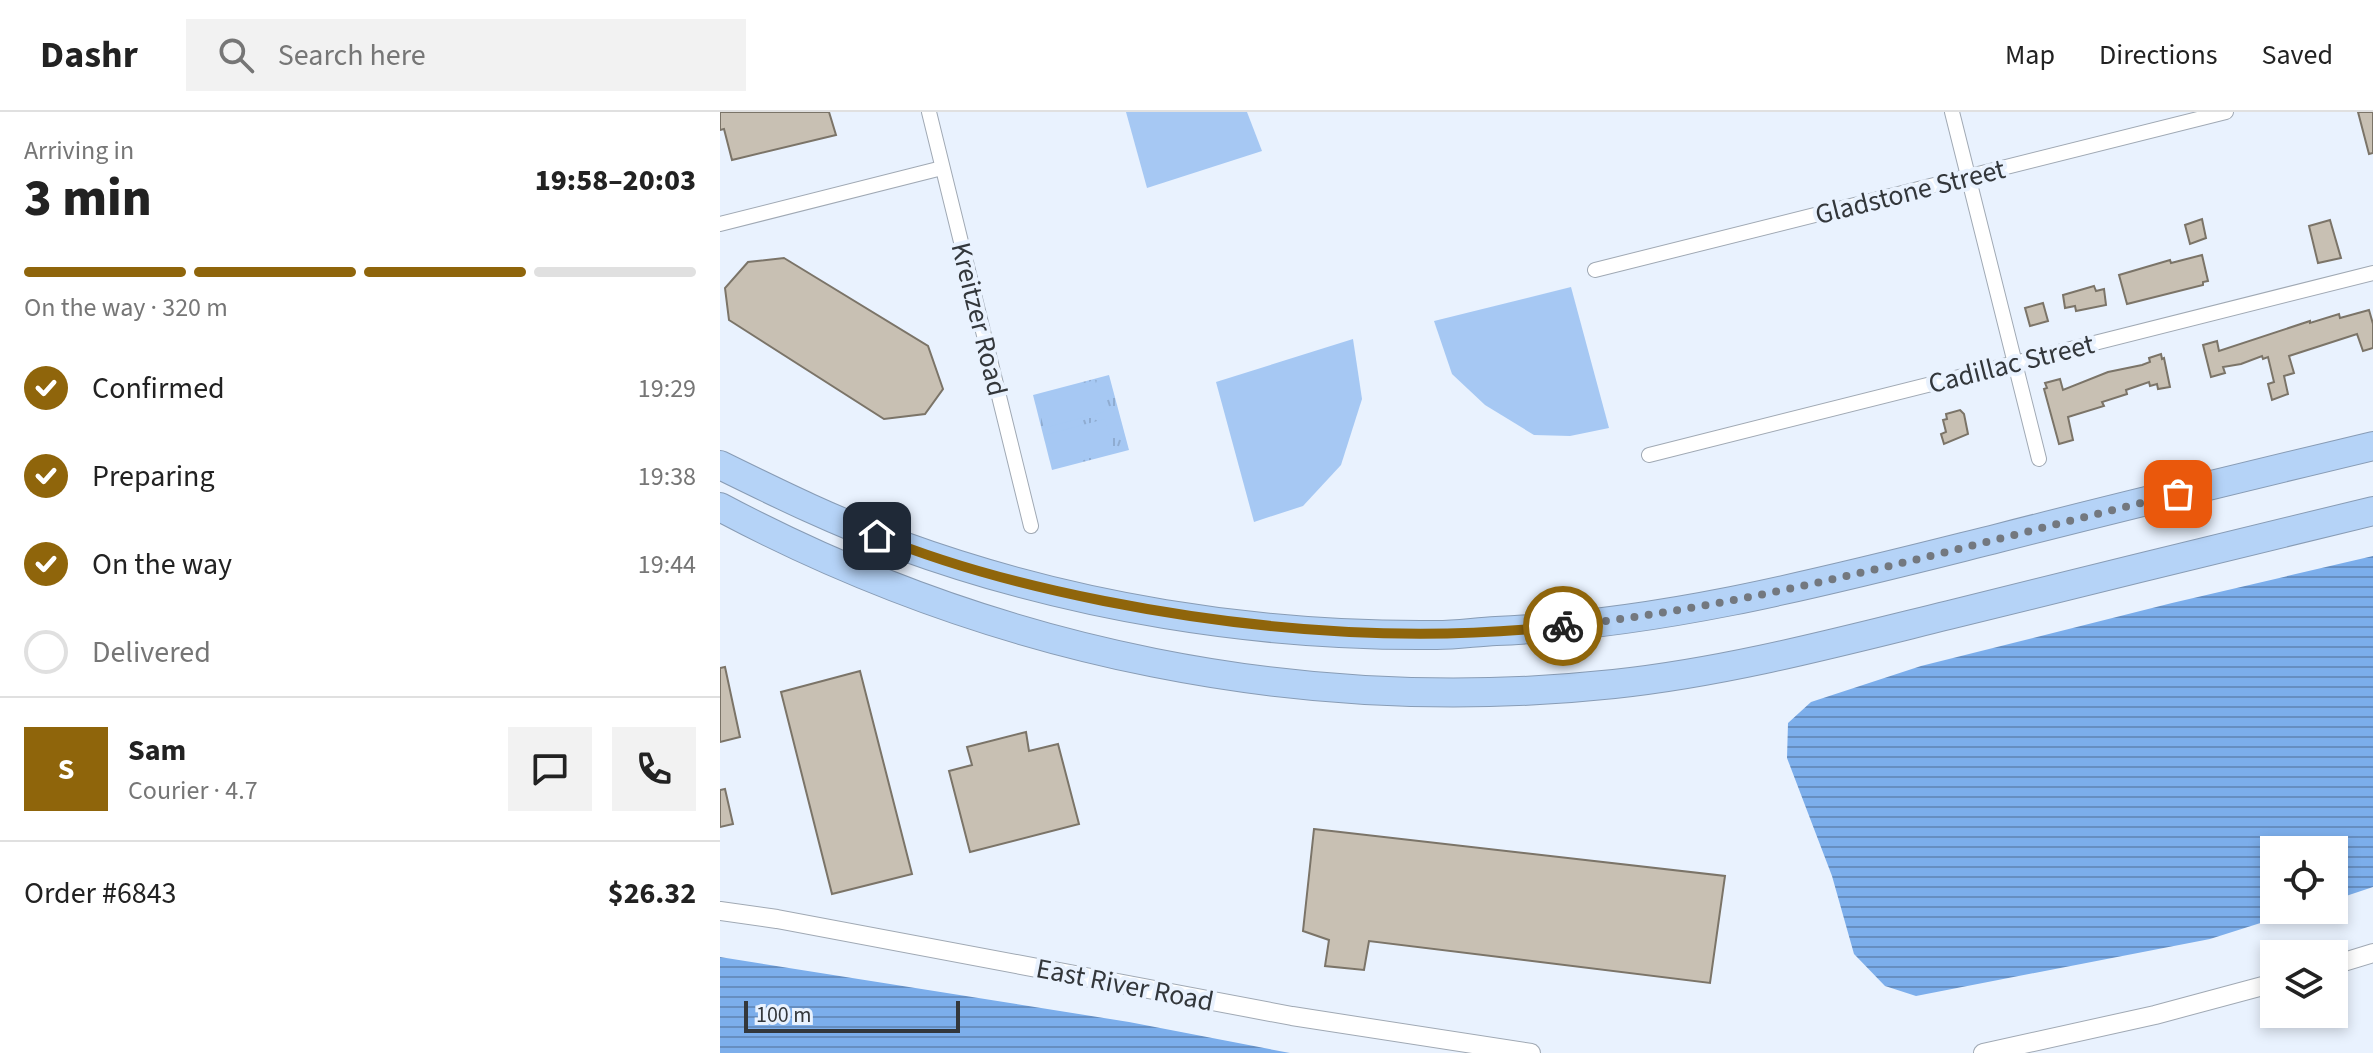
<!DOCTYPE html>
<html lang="en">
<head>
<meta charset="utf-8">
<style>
	:root { --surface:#fff; --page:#f2f2f2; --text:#222; --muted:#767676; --line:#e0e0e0; --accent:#8f650b }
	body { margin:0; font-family:"Source Sans 3",sans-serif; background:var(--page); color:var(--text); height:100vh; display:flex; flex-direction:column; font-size:30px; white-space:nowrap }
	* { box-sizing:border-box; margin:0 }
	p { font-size:26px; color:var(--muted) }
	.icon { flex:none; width:44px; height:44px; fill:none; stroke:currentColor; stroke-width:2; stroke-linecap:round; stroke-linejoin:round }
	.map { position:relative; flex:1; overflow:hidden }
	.sheet { display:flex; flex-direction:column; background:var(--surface); width:720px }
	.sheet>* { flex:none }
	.buttons { position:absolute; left:1540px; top:724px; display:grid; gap:16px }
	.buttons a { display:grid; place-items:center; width:88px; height:88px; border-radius:0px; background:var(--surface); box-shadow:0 4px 12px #0003; font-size:40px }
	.scale { position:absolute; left:24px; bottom:20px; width:216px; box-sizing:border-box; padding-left:8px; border:4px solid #33373b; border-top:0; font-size:22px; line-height:28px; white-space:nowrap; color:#33373b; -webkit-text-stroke:6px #e9f2fe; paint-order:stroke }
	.pin { position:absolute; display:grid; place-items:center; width:68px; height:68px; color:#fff; margin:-34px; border-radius:16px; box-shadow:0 4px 12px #0006 }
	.courier { position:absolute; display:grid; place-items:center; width:80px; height:80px; margin:-40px; border:6px solid #8f650b; border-radius:50%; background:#fff; color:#222; box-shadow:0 2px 10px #0007 }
	.overview em { font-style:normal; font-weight:800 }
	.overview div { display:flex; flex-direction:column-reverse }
	.overview { display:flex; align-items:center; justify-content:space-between; height:136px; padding:0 24px }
	h1 { font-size:52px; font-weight:800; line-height:60px }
	.bar { display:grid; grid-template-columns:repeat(4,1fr); gap:12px 8px; align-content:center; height:96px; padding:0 24px }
	.bar i { height:10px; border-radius:6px; background:var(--line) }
	.bar .current { background:var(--accent) }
	.bar p { grid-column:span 4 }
	.line { display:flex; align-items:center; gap:20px; padding:0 24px; border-top:2px solid var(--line) }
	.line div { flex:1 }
	.round { display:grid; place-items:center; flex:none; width:84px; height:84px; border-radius:0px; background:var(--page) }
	ol { padding:0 24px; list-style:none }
	li { display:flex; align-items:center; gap:24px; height:88px }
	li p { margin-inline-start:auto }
	li .icon { padding:8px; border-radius:50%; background:var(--accent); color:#fff; stroke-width:4 }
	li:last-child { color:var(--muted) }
	li i { width:44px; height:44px; border:4px solid var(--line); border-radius:50% }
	header { display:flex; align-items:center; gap:48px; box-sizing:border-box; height:112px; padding:0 40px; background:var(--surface); border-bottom:2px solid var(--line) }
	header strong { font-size:38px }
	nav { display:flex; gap:44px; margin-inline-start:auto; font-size:28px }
	.search { width:560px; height:72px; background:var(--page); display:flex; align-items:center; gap:20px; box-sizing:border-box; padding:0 28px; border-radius:0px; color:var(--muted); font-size:30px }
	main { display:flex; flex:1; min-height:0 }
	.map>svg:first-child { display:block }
</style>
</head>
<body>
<header>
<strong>Dashr</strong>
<div class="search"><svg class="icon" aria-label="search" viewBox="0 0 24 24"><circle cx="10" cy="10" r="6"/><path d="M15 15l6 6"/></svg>Search here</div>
<nav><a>Map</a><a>Directions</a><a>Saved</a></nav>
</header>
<main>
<section class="sheet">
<div class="overview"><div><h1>3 min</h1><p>Arriving in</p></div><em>19:58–20:03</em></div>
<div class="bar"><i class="current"></i><i class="current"></i><i class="current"></i><i></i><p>On the way · 320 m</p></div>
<ol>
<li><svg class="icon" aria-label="check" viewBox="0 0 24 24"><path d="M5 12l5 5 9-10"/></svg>Confirmed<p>19:29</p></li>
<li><svg class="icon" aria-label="check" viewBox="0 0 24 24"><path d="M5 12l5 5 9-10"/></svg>Preparing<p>19:38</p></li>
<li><svg class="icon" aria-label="check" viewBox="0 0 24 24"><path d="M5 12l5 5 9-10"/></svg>On the way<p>19:44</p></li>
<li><i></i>Delivered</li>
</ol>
<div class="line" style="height:144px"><b class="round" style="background:var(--accent);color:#fff">S</b><div><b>Sam</b><p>Courier · 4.7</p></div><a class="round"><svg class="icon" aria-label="chat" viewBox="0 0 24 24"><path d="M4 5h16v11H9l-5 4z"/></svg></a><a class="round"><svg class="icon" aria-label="phone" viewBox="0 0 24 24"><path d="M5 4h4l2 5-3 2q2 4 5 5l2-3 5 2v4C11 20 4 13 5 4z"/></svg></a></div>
<div class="line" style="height:104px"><div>Order #6843</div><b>$26.32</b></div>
</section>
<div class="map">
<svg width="1653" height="941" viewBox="0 0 1653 941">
	<defs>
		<pattern id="park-tufts" width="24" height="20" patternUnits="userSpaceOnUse" patternTransform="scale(2)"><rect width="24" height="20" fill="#a6c8f3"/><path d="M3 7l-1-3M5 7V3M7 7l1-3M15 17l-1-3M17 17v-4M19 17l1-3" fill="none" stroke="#8facd1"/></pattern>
		<pattern id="water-rules" width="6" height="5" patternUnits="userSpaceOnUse" patternTransform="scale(2)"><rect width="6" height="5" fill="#7caeeb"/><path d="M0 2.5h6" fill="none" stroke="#668ec0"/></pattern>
	</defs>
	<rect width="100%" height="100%" fill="#e9f2fe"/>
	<path fill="url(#park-tufts)" d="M389 263 409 338 332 358 313 283Z"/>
	<g fill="#a6c8f3">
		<path d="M406 0H527L542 39 427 76Z"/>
		<path d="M851 175 889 316 850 324 814 323 765 293 732 262 714 209Z"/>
		<path d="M633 227 642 287 621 353 583 394 534 410 496 270Z"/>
		<path d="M375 268 384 300 324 316 315 284Z"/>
		<path d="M385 307 394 339 334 355 325 323Z"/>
	</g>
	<g fill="url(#water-rules)">
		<path d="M1653 444V775L1614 788V738H1554V798H1581L1490 827 1196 884 1165 874 1134 842 1112 764 1067 646 1068 611 1091 590 1201 554 1452 491Z"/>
		<path d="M0 845 409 910 570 941H0Z"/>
	</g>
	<g fill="#c8c0b3" stroke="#7b7468" stroke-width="2">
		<path d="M0 0H109L116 23 12 48 4 17 0 18Z"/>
		<path d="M1638 0H1653V41L1649 42Z"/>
		<path d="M1482 107 1486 126 1470 132 1465 113Z"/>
		<path d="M1610 108 1621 146 1598 151 1589 114Z"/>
		<path d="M1482 143 1488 169 1483 170V173L1407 192 1399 163 1450 148 1451 151Z"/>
		<path d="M64 146 208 234 223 277 205 302 164 307 9 208 5 176 28 150Z"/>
		<path d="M1374 174 1376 179 1384 177 1386 193 1356 199 1355 194 1345 196 1343 183Z"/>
		<path d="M1323 191 1328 209 1310 214 1305 196Z"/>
		<path d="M1649 198 1653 212V236L1643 239 1637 222 1569 244 1574 261 1564 264 1568 282 1552 288 1548 272 1554 270 1548 245 1543 247 1542 244 1521 252 1503 255 1505 261 1491 265 1483 233 1497 229 1499 239 1590 209V211L1619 202 1620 206Z"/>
		<path d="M1441 242 1442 247 1444 246 1450 275 1438 277 1437 272 1430 274 1429 270 1406 278 1407 282 1382 290 1384 294 1348 305 1353 328 1339 332 1324 277 1327 276 1325 271 1340 267 1343 278 1388 260 1422 253 1430 250 1429 246Z"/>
		<path d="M1240 298 1244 302 1248 322 1224 332 1221 322 1226 320 1223 308 1227 307 1226 302Z"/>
		<path d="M5 555 20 625 0 630V556Z"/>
		<path d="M140 559 192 762 112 782 61 580Z"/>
		<path d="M306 620 309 639 338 632 359 712 250 740 229 659 252 653 247 635Z"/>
		<path d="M5 677 13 712 0 715V678Z"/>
		<path d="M594 717 1005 764 990 871 649 829 644 858 605 854 609 828 583 819Z"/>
	</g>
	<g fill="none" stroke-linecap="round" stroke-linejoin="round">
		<defs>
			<g id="minor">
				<path d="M209 0 311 414"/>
				<path d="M1232 0 1319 347"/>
				<path d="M0 112 222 56"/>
				<path d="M875 158 1506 0"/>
				<path d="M929 343 1653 161"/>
			</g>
			<g id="tertiary">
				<path d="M0 799 57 807 572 904 811 941"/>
				<path d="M1614 853 1653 841"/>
				<path d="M1263 941 1435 903 1554 871"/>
			</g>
			<g id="motorway">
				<path d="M0 353C59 382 118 411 180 433 350 495 536 525 717 523 736 523 756 520 776 519 947 512 1115 467 1279 426 1404 394 1528 364 1653 334"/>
				<path d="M0 395C274 541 584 605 894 572 1007 560 1119 530 1229 503 1370 468 1512 433 1653 399"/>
			</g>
		</defs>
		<use href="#minor" stroke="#a0a9b4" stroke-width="16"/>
		<use href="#tertiary" stroke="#a0a9b4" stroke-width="20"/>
		<use href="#motorway" stroke="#889cb5" stroke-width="30"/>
		<use href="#minor" stroke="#fff" stroke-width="14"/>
		<use href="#tertiary" stroke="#fff" stroke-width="18"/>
		<use href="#motorway" stroke="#b5d3f7" stroke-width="28"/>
	</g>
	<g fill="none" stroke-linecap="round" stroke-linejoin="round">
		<path stroke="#73787f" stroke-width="8" stroke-dasharray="0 14.4" d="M843 514C1051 492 1254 431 1458 382"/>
		<path stroke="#8f650b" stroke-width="10" d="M157 424C230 454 308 474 384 489 536 519 689 531 843 514"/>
	</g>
	<g text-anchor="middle" stroke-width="8" stroke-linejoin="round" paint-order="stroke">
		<g font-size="28" fill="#33373b" stroke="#e9f2fe">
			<text transform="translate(1190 79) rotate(-14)" y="10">Gladstone Street</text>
			<text transform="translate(260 207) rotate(76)" y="10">Kreitzer Road</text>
			<text transform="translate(1291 251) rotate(-14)" y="10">Cadillac Street</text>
			<text transform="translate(405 872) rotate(11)" y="10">East River Road</text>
		</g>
	</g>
</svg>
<div class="buttons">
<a><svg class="icon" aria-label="locate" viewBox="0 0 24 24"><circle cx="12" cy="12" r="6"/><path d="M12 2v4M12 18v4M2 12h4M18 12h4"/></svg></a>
<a><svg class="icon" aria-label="layers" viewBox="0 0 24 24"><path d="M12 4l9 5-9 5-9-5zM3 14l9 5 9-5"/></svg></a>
</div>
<div class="scale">100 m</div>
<div class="pin" style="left:1458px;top:382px;background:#ea580c"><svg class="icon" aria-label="bag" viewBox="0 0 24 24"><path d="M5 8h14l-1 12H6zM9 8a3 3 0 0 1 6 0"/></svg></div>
<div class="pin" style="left:157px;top:424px;background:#1f2937"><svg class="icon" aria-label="home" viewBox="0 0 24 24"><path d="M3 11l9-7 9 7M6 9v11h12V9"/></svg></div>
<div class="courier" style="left:843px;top:514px"><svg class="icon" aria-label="bike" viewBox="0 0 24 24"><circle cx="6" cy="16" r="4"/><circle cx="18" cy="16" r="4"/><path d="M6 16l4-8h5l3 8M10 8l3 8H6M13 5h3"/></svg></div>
</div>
</main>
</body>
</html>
